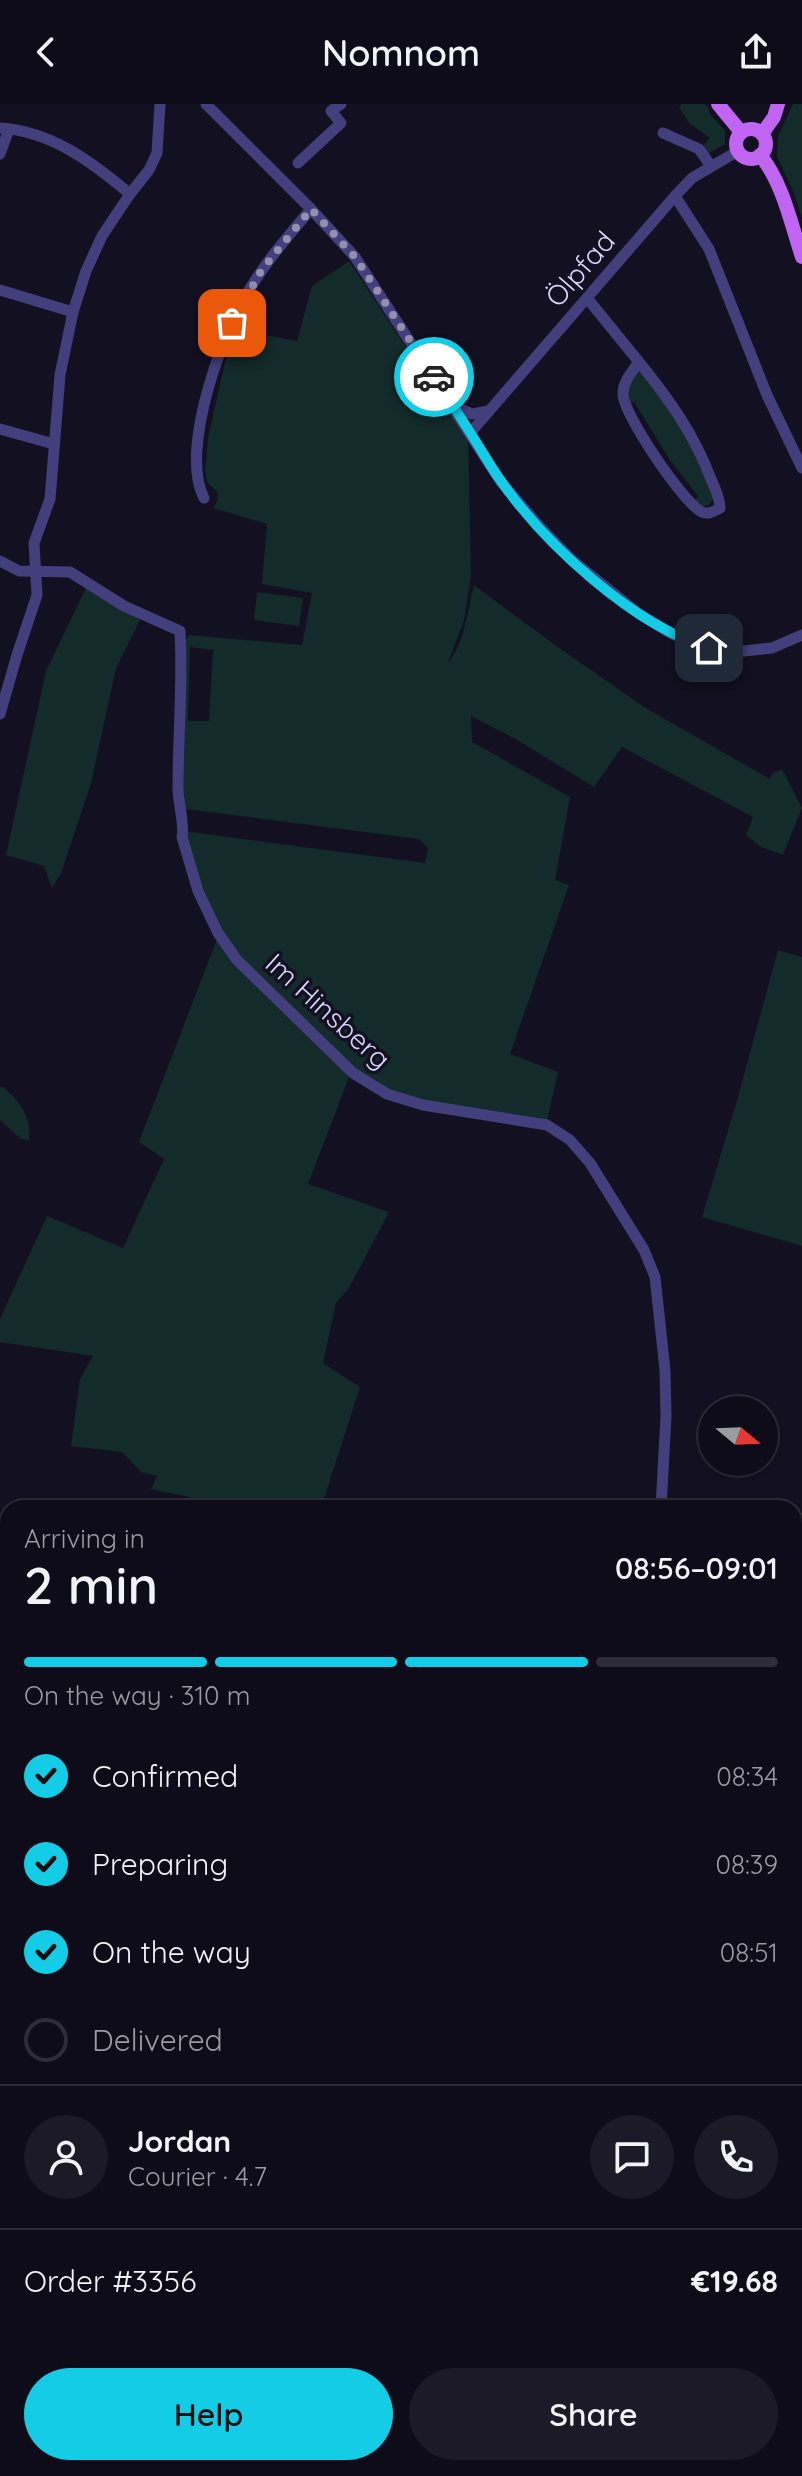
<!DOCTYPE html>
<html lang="en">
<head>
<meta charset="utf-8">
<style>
	:root { --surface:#0e0c19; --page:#1c1a26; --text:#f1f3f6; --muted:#9b9ba2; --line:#2e2c38; --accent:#15cce6 }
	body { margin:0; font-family:Quicksand,sans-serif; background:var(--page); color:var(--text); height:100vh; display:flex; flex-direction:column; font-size:30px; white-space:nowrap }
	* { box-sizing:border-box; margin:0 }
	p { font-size:26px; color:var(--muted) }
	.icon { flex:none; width:44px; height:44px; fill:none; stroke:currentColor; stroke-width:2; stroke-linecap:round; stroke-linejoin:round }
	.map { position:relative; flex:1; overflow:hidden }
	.details { position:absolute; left:0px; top:1396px; width:802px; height:976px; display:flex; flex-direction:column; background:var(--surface); border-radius:24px 24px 0 0; box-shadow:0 2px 6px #0004,0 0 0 2px var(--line) }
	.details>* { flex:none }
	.needle { width:52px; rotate:109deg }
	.buttons { position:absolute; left:698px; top:1292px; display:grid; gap:16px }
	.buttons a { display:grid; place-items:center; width:80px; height:80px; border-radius:50%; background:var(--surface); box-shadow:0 2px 6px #0004,0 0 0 2px var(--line); font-size:40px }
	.pin { position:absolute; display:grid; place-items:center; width:68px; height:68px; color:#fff; margin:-34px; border-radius:16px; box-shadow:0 4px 12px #0006 }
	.courier { position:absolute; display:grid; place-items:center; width:80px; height:80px; margin:-40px; border:6px solid #15cce6; border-radius:50%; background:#fff; color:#222; box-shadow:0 2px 10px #0007 }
	.summary em { font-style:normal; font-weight:600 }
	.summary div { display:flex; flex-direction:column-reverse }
	.summary { display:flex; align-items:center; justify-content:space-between; height:136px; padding:0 24px }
	h1 { font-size:52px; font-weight:600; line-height:60px }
	.bar { display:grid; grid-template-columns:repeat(4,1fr); gap:12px 8px; align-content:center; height:96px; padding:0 24px }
	.bar i { height:10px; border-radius:6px; background:var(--line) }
	.bar .current { background:var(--accent) }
	.bar p { grid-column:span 4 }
	.line { display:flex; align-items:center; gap:20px; padding:0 24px; border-top:2px solid var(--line) }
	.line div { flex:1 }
	.round { display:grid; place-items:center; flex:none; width:84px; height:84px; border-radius:42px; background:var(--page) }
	ol { padding:0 24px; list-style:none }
	li { display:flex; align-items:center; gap:24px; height:88px }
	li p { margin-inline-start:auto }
	li .icon { padding:8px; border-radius:50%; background:var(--accent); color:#111; stroke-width:4 }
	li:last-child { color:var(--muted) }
	li i { width:44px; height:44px; border:4px solid var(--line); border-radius:50% }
	.button { display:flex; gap:16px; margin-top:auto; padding:16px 24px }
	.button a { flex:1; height:92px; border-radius:48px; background:var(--accent); color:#111; font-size:32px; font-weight:600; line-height:92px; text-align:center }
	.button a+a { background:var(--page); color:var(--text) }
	header { display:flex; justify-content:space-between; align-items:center; height:104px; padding:0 24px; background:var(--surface); font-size:36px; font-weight:600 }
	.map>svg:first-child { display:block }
</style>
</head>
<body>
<header><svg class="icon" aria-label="back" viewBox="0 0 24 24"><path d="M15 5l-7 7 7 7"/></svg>Nomnom<svg class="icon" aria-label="share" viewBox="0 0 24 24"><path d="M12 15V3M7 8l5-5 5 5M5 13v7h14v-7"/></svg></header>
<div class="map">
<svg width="802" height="2372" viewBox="0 0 802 2372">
	<rect width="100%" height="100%" fill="#131021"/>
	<g fill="#132b2a" fill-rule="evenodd">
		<path d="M682 0H705L709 5V9L725 27V40L708 50 703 42 710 34 689 19 679 3Z"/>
		<path d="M793 0H802V115L794 89 777 53 778 32Z"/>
		<path d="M349 157 429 278 468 328 471 472 464 516 448 559C464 540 468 506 474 481L555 541 644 603 770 675 772 669 782 665 802 704 783 751 761 743 746 731 753 713 622 643 594 683 514 634 471 612 472 638 570 693 555 776 569 781 510 950 558 968 546 1021 423 1001 351 968 308 1080 389 1108 349 1184 336 1199 323 1259 360 1283 321 1404H241L151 1385 157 1372 141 1368 122 1348 71 1342 80 1275 93 1252 0 1238V1215L47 1112 123 1144 164 1055 139 1038 219 830 198 787 183 727 425 759 428 744 419 735 178 704 181 542 189 531 302 541 312 489 262 480 267 420 213 404 217 397 218 389 207 378 205 367 208 334 225 258 239 226 297 237 312 182ZM190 543 213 546 209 617H188Z"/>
		<path d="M644 266 684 325 714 394 708 402H700L694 398 698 392 670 356 634 298 627 299 625 285 636 267Z"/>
		<path d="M88 480 143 510 116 564 91 679 61 769 52 784 44 762 6 751 46 567Z"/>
		<path d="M257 488 303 494 299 522 254 516Z"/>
		<path d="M778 846 802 853V1142L702 1113 738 993Z"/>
		<path d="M0 983H3C20 998 32 1013 29 1036L21 1035 0 1016Z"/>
	</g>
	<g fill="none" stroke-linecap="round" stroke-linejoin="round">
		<g stroke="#433f7c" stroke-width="11">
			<path d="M206 0 311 105 355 153 501 378 540 423 572 456 638 509 672 530 699 541 720 547H744L772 544 802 531"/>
			<path d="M0 24C51 27 92 58 130 90"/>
			<path d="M663 29 699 45 711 62"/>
			<path d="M0 50 9 25"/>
			<path d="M298 59 341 19 331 7 341 0"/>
			<path d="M675 92 709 145 767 291 802 364"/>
			<path d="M0 186 73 208"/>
			<path d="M587 194 639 258C632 268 623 277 623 290 623 310 684 400 702 408 709 411 714 407 720 404 720 394 715 384 711 375 694 330 669 295 639 258"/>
			<path d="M454 302 472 310 489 307"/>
			<path d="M0 325 54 340"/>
			<path d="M471 328 675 92 692 74 738 47"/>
			<path d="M204 394C179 346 223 226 251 183 268 155 290 130 311 105"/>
			<path d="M0 457 19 467 70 468 124 502 180 527C183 580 178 631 178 684 178 699 185 721 182 733L198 787 218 829 237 856 353 969 387 990 423 1001 547 1021 570 1036 590 1059 644 1146 655 1173 665 1266 666 1312 661 1404"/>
			<path d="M0 610 17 551 37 491 34 439 50 395 60 271 73 208 86 167 102 132 130 90 149 66 157 49 160 0"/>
			<path d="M0 1511 8 1512"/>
			<path d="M794 1851 802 1857"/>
			<path d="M794 1880 802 1870"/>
			<path d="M772 2364 773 2372"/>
		</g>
		<g stroke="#c065f1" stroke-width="14">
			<path d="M718 0 741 28"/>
			<circle cx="751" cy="40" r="15"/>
			<path d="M762 30 774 13 778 0"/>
			<path d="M760 51C783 79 791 120 802 153"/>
		</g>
	</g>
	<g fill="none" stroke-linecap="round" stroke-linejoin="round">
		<path stroke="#948faf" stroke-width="8" stroke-dasharray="0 14.4" d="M232 219 261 167 311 105 355 153 434 273"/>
		<path stroke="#15cce6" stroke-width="10" d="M434 273C446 292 459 310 471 330 481 345 490 362 501 377 546 441 633 521 709 544"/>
	</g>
	<g text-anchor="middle" stroke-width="7" stroke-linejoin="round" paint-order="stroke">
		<g font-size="28" fill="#d9d4fb" stroke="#131021">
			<text transform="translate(580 165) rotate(-49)" y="10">Ölpfad</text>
			<text transform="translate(328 907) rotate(42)" y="10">Im Hinsberg</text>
		</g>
	</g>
</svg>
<div class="buttons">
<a><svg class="needle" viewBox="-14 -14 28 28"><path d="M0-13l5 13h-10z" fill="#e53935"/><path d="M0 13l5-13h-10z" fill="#9b9ba2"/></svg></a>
</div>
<div class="pin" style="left:232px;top:219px;background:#ea580c"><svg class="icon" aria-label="bag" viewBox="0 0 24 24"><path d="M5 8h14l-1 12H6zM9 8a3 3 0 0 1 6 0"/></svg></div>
<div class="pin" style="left:709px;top:544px;background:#1f2937"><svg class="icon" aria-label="home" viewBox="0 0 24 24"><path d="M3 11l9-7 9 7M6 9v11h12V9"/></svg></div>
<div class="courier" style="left:434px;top:273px"><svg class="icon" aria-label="car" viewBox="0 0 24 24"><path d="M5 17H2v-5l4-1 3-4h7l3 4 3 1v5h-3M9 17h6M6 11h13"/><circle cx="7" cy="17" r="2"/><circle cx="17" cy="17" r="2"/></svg></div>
<section class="details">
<div class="summary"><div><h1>2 min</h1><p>Arriving in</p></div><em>08:56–09:01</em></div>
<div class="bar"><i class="current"></i><i class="current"></i><i class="current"></i><i></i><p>On the way · 310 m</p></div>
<ol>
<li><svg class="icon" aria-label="check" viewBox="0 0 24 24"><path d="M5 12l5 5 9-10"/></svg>Confirmed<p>08:34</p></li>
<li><svg class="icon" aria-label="check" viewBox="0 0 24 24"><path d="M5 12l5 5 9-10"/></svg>Preparing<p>08:39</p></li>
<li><svg class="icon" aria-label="check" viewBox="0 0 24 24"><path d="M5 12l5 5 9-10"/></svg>On the way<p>08:51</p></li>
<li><i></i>Delivered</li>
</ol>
<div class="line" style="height:144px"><a class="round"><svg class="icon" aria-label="person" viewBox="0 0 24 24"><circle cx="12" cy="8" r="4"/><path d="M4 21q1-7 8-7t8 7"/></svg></a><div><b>Jordan</b><p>Courier · 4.7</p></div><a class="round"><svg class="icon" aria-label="chat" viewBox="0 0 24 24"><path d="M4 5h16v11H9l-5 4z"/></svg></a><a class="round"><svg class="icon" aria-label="phone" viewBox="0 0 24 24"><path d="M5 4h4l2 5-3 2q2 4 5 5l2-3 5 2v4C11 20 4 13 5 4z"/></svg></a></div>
<div class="line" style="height:104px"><div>Order #3356</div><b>€19.68</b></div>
<div class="button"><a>Help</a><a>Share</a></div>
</section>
</div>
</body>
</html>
